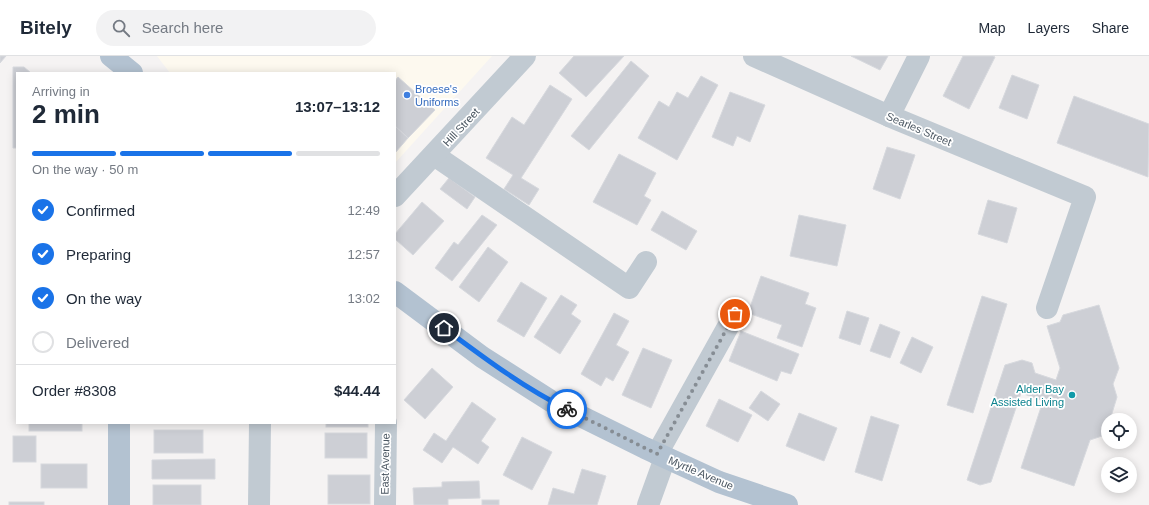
<!DOCTYPE html>
<html lang="en">
<head>
<meta charset="utf-8">
<style>
	:root { --surface:#fff; --page:#f2f2f3; --text:#1f2937; --muted:#747a83; --line:#e0e1e3; --accent:#1a73e8 }
	body { margin:0; font-family:Arial,sans-serif; background:var(--page); color:var(--text); height:100vh; display:flex; flex-direction:column; font-size:15px; white-space:nowrap }
	* { box-sizing:border-box; margin:0 }
	p { font-size:13px; color:var(--muted) }
	.icon { flex:none; width:22px; height:22px; fill:none; stroke:currentColor; stroke-width:2; stroke-linecap:round; stroke-linejoin:round }
	.map { position:relative; flex:1; overflow:hidden }
	.drawer { position:absolute; left:16px; top:16px; width:380px; height:352px; display:flex; flex-direction:column; background:var(--surface); border-radius:0px; box-shadow:0 2px 10px #0003 }
	.drawer>* { flex:none }
	.tools { position:absolute; left:1101px; top:357px; display:grid; gap:8px }
	.tools a { display:grid; place-items:center; width:36px; height:36px; border-radius:50%; background:var(--surface); box-shadow:0 2px 10px #0003; font-size:20px }
	.pin { position:absolute; display:grid; place-items:center; width:34px; height:34px; color:#fff; margin:-17px; border:2px solid #fff; border-radius:50%; box-shadow:0 1px 4px #0007 }
	.courier { position:absolute; display:grid; place-items:center; width:40px; height:40px; margin:-20px; border:3px solid #1a73e8; border-radius:50%; background:#fff; color:#222; box-shadow:0 1px 5px #0007 }
	.overview em { font-style:normal; font-weight:600 }
	.overview div { display:flex; flex-direction:column-reverse }
	.overview { display:flex; align-items:center; justify-content:space-between; height:68px; padding:0 16px }
	h1 { font-size:26px; font-weight:600; line-height:30px }
	.bar { display:grid; grid-template-columns:repeat(4,1fr); gap:6px 4px; align-content:center; height:48px; padding:0 16px }
	.bar i { height:5px; border-radius:3px; background:var(--line) }
	.bar .selected { background:var(--accent) }
	.bar p { grid-column:span 4 }
	.line { display:flex; align-items:center; gap:10px; padding:0 16px; border-top:1px solid var(--line) }
	.line div { flex:1 }
	ol { padding:0 16px; list-style:none }
	li { display:flex; align-items:center; gap:12px; height:44px }
	li p { margin-inline-start:auto }
	li .icon { padding:4px; border-radius:50%; background:var(--accent); color:#fff; stroke-width:4 }
	li:last-child { color:var(--muted) }
	li i { width:22px; height:22px; border:2px solid var(--line); border-radius:50% }
	header { display:flex; align-items:center; gap:24px; box-sizing:border-box; height:56px; padding:0 20px; background:var(--surface); border-bottom:1px solid var(--line) }
	header strong { font-size:19px }
	nav { display:flex; gap:22px; margin-inline-start:auto; font-size:14px }
	.search { width:280px; height:36px; background:var(--page); display:flex; align-items:center; gap:10px; box-sizing:border-box; padding:0 14px; border-radius:22px; color:var(--muted); font-size:15px }
	.map>svg:first-child { display:block }
</style>
</head>
<body>
<header>
<strong>Bitely</strong>
<div class="search"><svg class="icon" aria-label="search" viewBox="0 0 24 24"><circle cx="10" cy="10" r="6"/><path d="M15 15l6 6"/></svg>Search here</div>
<nav><a>Map</a><a>Layers</a><a>Share</a></nav>
</header>
<div class="map">
<svg width="1149" height="449" viewBox="0 0 1149 449">
	<rect width="100%" height="100%" fill="#f5f3f3"/>
	<path fill="#fdf9ef" d="M157 0H492L395 107V17H170Z"/>
	<g fill="#cdcfd5" stroke="#d7d9de">
		<path d="M0 0H6L0 7Z"/>
		<path d="M574 0H624L586 41 559 17Z"/>
		<path d="M851 0H888L880 14Z"/>
		<path d="M963 0H993L995 1 969 53 943 40Z"/>
		<path d="M631 5 649 20 589 94 571 80Z"/>
		<path d="M13 11H24L31 17H17V92H13Z"/>
		<path d="M1012 19 1039 29 1027 63 999 52Z"/>
		<path d="M701 20 718 29 677 104 638 82 659 45 669 51 677 36 688 42Z"/>
		<path d="M398 21 435 54 408 82 395 70V25Z"/>
		<path d="M550 29 572 43 521 122 539 133 529 149 504 133 513 119 486 102 512 61 524 69Z"/>
		<path d="M730 36 765 49 750 86 737 80 733 90 712 81Z"/>
		<path d="M1074 40 1149 68 1148 121 1057 87Z"/>
		<path d="M395 70 408 82 395 97Z"/>
		<path d="M887 91 915 99 900 143 873 133Z"/>
		<path d="M619 98 656 117 644 140 651 144 637 169 593 146Z"/>
		<path d="M449 122 475 141 467 153 440 133Z"/>
		<path d="M988 144 1017 152 1007 187 978 178Z"/>
		<path d="M422 146 444 165 413 199 395 183V178Z"/>
		<path d="M662 155 697 175 686 194 651 174Z"/>
		<path d="M482 159 497 169 452 225 435 212 454 186 458 189Z"/>
		<path d="M799 159 846 169 837 210 790 200Z"/>
		<path d="M488 191 508 206 479 246 459 231Z"/>
		<path d="M761 220 809 237 805 248 816 252 802 291 777 282 782 269 748 257Z"/>
		<path d="M521 226 547 242 524 281 497 265Z"/>
		<path d="M561 239 577 249 571 258 581 265 560 298 534 281Z"/>
		<path d="M982 240 1007 248 973 357 947 349Z"/>
		<path d="M1099 249 1119 312 1113 328 1117 341 1110 364H1108V369L1105 379 1090 384 1074 430 1021 412 1042 348 1041 344 1021 337 991 426 980 429 967 424 1005 309 1022 304 1032 307 1035 317 1056 324 1060 312 1047 270 1060 266 1063 259Z"/>
		<path d="M847 255 869 262 860 289 839 282Z"/>
		<path d="M614 257 629 265 616 289 629 296 613 325 606 321 601 330 581 318Z"/>
		<path d="M880 268 900 276 890 302 870 295Z"/>
		<path d="M741 275 799 298 791 318 781 315 777 325 729 305Z"/>
		<path d="M912 281 933 291 921 317 900 307Z"/>
		<path d="M643 292 672 304 651 352 622 339Z"/>
		<path d="M432 312 453 331 425 363 404 344Z"/>
		<path d="M761 335 780 348 768 365 749 352Z"/>
		<path d="M719 343 752 359 738 386 706 370Z"/>
		<path d="M472 346 496 363 481 385 489 391 478 408 453 391 442 407 423 394 434 377 446 385Z"/>
		<path d="M799 357 837 372 824 405 786 390Z"/>
		<path d="M871 360 899 369 882 425 855 416Z"/>
		<rect x="29" y="367" width="53" height="8"/>
		<rect x="326" y="367" width="42" height="4"/>
		<rect x="154" y="374" width="49" height="23"/>
		<rect x="325" y="377" width="42" height="25"/>
		<rect x="13" y="380" width="23" height="26"/>
		<path d="M522 381 552 396 532 434 503 419Z"/>
		<path d="M215 403V423H152V404Z"/>
		<rect x="41" y="408" width="46" height="24"/>
		<path d="M582 413 606 420 597 449H548L553 432 574 438Z"/>
		<rect x="328" y="419" width="42" height="29"/>
		<path d="M479 425 480 442 448 443V449H414L413 432 442 431V426Z"/>
		<rect x="153" y="429" width="48" height="20"/>
		<rect x="482" y="444" width="17" height="5"/>
		<rect x="9" y="446" width="35" height="3"/>
	</g>
	<g fill="none" stroke-linecap="round" stroke-linejoin="round">
		<g stroke="#c1cad2" stroke-width="22">
			<path d="M754 0 889 60 1085 141 1047 252"/>
			<path d="M889 60 919 0"/>
			<path d="M434 99 629 232 646 206"/>
			<path d="M395 140 525 0"/>
			<path d="M657 398 735 258"/>
			<path d="M259 449 260 367"/>
			<path d="M385 449 386 367"/>
			<path d="M648 449 665 402"/>
		</g>
		<g stroke="#b3c2d1" stroke-width="22">
			<path d="M111 0 132 17"/>
			<path d="M395 236 482 301 554 347 645 392 719 426 787 449"/>
			<path d="M119 449V367"/>
		</g>
	</g>
	<g fill="none" stroke-linecap="round" stroke-linejoin="round">
		<path stroke="#868d94" stroke-width="4" stroke-dasharray="0 7.2" d="M567 353 657 398 735 258"/>
		<path stroke="#1a73e8" stroke-width="5" d="M444 272C483 301 524 332 567 353"/>
	</g>
	<circle fill="#3f7fe0" stroke="#fff" stroke-width="1.5" cx="407" cy="39" r="4"/>
	<circle fill="#0f9aa8" stroke="#fff" stroke-width="1.5" cx="1072" cy="339" r="4"/>
	<g text-anchor="middle" stroke-width="3.5" stroke-linejoin="round" paint-order="stroke">
		<g font-size="11" fill="#366cbe" stroke="#fff" text-anchor="start">
			<text x="415" y="37">Broese's<tspan x="415" dy="13">Uniforms</tspan></text>
		</g>
		<g font-size="11" fill="#4a5661" stroke="#fff">
			<text transform="translate(461 71) rotate(-47)" y="4">Hill Street</text>
			<text transform="translate(919 73) rotate(23)" y="4">Searles Street</text>
			<text transform="translate(385 408) rotate(-89)" y="4">East Avenue</text>
			<text transform="translate(701 417) rotate(23)" y="4">Myrtle Avenue</text>
		</g>
		<g font-size="11" fill="#0d838f" stroke="#fff" text-anchor="end">
			<text x="1064" y="337">Alder Bay<tspan x="1064" dy="13">Assisted Living</tspan></text>
		</g>
	</g>
</svg>
<div class="tools">
<a><svg class="icon" aria-label="locate" viewBox="0 0 24 24"><circle cx="12" cy="12" r="6"/><path d="M12 2v4M12 18v4M2 12h4M18 12h4"/></svg></a>
<a><svg class="icon" aria-label="layers" viewBox="0 0 24 24"><path d="M12 4l9 5-9 5-9-5zM3 14l9 5 9-5"/></svg></a>
</div>
<div class="pin" style="left:735px;top:258px;background:#ea580c"><svg class="icon" aria-label="bag" viewBox="0 0 24 24"><path d="M5 8h14l-1 12H6zM9 8a3 3 0 0 1 6 0"/></svg></div>
<div class="pin" style="left:444px;top:272px;background:#1f2937"><svg class="icon" aria-label="home" viewBox="0 0 24 24"><path d="M3 11l9-7 9 7M6 9v11h12V9"/></svg></div>
<div class="courier" style="left:567px;top:353px"><svg class="icon" aria-label="bike" viewBox="0 0 24 24"><circle cx="6" cy="16" r="4"/><circle cx="18" cy="16" r="4"/><path d="M6 16l4-8h5l3 8M10 8l3 8H6M13 5h3"/></svg></div>
<section class="drawer">
<div class="overview"><div><h1>2 min</h1><p>Arriving in</p></div><em>13:07–13:12</em></div>
<div class="bar"><i class="selected"></i><i class="selected"></i><i class="selected"></i><i></i><p>On the way · 50 m</p></div>
<ol>
<li><svg class="icon" aria-label="check" viewBox="0 0 24 24"><path d="M5 12l5 5 9-10"/></svg>Confirmed<p>12:49</p></li>
<li><svg class="icon" aria-label="check" viewBox="0 0 24 24"><path d="M5 12l5 5 9-10"/></svg>Preparing<p>12:57</p></li>
<li><svg class="icon" aria-label="check" viewBox="0 0 24 24"><path d="M5 12l5 5 9-10"/></svg>On the way<p>13:02</p></li>
<li><i></i>Delivered</li>
</ol>
<div class="line" style="height:52px"><div>Order #8308</div><b>$44.44</b></div>
</section>
</div>
</body>
</html>
